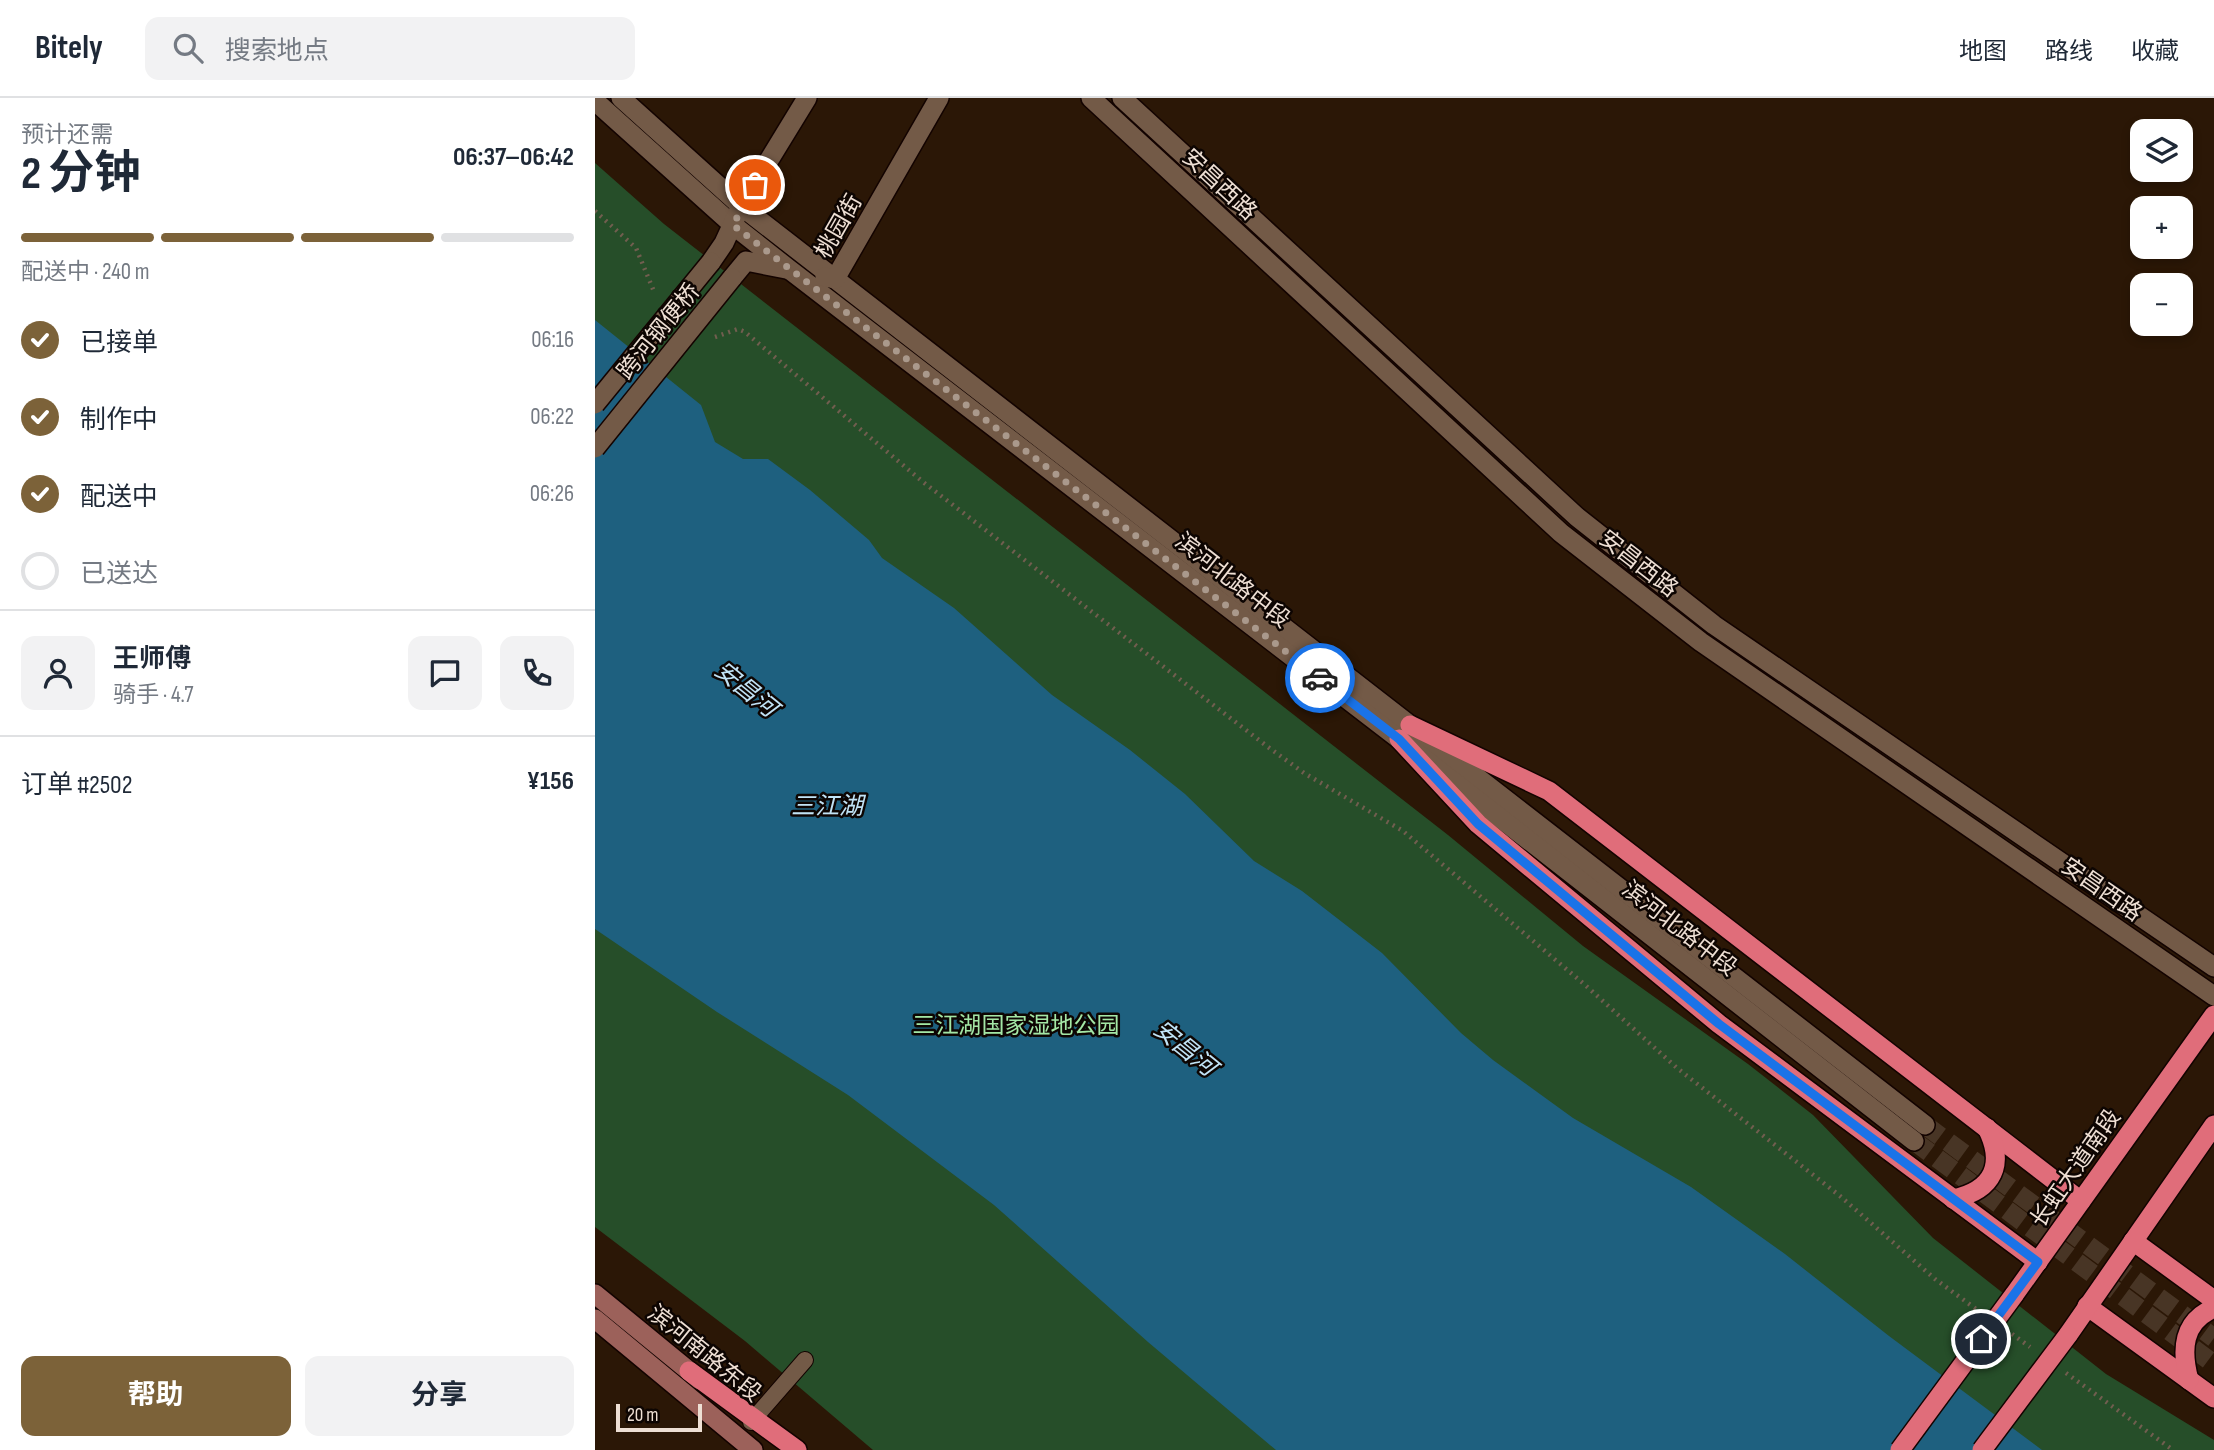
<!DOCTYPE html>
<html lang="zh">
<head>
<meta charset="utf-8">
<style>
	:root { --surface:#fff; --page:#f2f2f3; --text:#1f2937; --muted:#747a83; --line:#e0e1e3; --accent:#7c6239 }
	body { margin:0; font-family:"Sofia Sans Condensed","Noto Sans SC",sans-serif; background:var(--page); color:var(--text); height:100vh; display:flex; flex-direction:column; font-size:26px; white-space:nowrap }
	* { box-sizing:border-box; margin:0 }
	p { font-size:23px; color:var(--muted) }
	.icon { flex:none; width:38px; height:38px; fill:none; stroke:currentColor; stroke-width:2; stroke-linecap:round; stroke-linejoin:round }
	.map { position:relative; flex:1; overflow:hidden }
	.details { display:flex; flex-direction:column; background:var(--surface); width:595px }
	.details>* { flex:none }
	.controls { position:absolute; left:1535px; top:21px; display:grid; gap:14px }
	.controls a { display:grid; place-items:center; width:63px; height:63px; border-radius:14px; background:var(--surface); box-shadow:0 4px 10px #0003; font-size:35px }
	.scale { position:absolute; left:21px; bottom:18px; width:86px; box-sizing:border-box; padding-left:7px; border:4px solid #eedfd4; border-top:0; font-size:19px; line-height:24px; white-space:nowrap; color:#eedfd4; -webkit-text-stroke:5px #0d0502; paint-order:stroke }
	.pin { position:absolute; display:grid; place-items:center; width:60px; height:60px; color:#fff; margin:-30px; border:4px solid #fff; border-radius:50%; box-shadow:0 2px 7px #0007 }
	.courier { position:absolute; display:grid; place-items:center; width:70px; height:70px; margin:-35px; border:5px solid #1a73e8; border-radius:50%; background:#fff; color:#222; box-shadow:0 2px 9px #0007 }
	.overview em { font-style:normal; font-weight:700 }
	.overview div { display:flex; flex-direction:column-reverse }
	.overview { display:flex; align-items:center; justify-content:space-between; height:119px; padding:0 21px }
	h1 { font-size:46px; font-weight:700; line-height:52px }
	.bar { display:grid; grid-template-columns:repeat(4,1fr); gap:10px 7px; align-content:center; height:84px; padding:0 21px }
	.bar i { height:9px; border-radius:5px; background:var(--line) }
	.bar .on { background:var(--accent) }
	.bar p { grid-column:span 4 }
	.line { display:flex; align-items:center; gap:18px; padding:0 21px; border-top:2px solid var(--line) }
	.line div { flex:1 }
	.round { display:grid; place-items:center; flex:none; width:74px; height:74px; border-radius:14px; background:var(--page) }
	ol { padding:0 21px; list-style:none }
	li { display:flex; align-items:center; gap:21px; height:77px }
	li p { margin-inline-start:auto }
	li .icon { padding:7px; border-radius:50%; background:var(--accent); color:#fff; stroke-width:4 }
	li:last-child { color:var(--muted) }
	li i { width:38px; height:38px; border:4px solid var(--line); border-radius:50% }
	.primary-button { display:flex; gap:14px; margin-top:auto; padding:14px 21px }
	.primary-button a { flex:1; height:80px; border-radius:14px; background:var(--accent); color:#fff; font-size:28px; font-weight:700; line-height:80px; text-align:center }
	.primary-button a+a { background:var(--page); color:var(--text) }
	header { display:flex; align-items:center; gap:42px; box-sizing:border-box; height:98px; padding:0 35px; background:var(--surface); border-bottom:2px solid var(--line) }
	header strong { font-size:33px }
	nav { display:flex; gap:38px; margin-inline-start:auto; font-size:24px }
	.search { width:490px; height:63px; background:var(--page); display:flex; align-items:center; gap:18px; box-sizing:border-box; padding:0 24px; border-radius:14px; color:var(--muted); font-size:26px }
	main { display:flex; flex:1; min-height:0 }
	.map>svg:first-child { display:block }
</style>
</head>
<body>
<header>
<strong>Bitely</strong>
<div class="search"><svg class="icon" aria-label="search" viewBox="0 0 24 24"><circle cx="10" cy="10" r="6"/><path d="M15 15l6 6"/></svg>搜索地点</div>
<nav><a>地图</a><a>路线</a><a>收藏</a></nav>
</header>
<main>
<section class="details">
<div class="overview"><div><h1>2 分钟</h1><p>预计还需</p></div><em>06:37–06:42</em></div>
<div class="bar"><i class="on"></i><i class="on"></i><i class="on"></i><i></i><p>配送中 · 240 m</p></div>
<ol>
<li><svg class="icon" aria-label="check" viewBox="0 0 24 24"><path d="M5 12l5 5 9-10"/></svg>已接单<p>06:16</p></li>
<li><svg class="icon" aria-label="check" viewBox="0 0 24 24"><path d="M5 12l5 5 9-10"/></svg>制作中<p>06:22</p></li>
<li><svg class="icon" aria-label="check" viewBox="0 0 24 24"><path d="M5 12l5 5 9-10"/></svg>配送中<p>06:26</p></li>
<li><i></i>已送达</li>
</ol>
<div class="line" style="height:126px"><a class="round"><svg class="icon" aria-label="person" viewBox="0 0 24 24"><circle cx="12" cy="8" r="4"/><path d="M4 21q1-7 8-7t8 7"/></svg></a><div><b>王师傅</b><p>骑手 · 4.7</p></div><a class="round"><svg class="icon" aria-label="chat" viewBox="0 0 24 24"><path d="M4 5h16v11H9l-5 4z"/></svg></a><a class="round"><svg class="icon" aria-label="phone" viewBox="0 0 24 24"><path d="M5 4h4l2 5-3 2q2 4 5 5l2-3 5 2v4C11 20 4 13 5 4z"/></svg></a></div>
<div class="line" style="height:91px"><div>订单 #2502</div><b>¥156</b></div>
<div class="primary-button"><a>帮助</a><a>分享</a></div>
</section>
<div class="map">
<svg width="1619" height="1352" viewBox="0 0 1619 1352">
	<rect width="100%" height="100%" fill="#2b1706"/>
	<path fill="#264e29" d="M0 65 69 126 853 737 988 848 1153 966 1218 1017 1338 1140 1511 1276 1619 1342V1352H278L150 1243 0 1129Z"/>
	<path fill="#1e607f" d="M0 222 106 307 120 344 148 361H173L215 392 274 442 287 460 359 510 457 597 535 652 590 696 659 763 707 793 787 855 866 935 898 962 978 1020 1096 1089 1190 1156 1294 1238 1447 1352H681L553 1244 399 1107 253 997 122 914 0 831Z"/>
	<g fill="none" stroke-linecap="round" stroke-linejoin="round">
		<g stroke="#483525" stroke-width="19" stroke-dasharray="19 10" stroke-linecap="butt">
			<path d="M1330 1027 1619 1240"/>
			<path d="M1319 1043 1619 1266"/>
		</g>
		<defs>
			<path id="service" d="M156 1324 210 1262"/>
			<g id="tertiary">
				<path d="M26 0 146 108 1330 1027"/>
				<path d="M496 0 966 435 1106 544 1619 898"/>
				<path d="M527 0 982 419 1119 527 1619 869"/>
				<path d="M0 3 138 127 195 172 804 641 1319 1043"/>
				<path d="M116 164 129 145 146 108 212 0"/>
				<path d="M230 179 240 181 344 0"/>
				<path d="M137 180 151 163 191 171"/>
			</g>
			<g id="secondary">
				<path d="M0 1196 105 1282"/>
				<path d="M0 1221 158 1352"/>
			</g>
			<g id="trunk">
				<path d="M815 627 954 693 1486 1103"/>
				<path d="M804 641 883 726 1124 926 1443 1164"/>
				<path d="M1358 1101C1399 1092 1410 1066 1392 1030"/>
				<path d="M1538 1143 1619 1202"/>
				<path d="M1419 1197 1619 917"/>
				<path d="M1492 1208 1619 1300"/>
				<path d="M1473 1237 1619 1027"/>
				<path d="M94 1273 202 1352"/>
				<path d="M1594 1282C1586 1252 1587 1224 1619 1210"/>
			</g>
		</defs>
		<use href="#service" stroke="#130300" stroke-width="18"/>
		<use href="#tertiary" stroke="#130300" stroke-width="22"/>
		<use href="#secondary" stroke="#130300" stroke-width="22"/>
		<use href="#trunk" stroke="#130300" stroke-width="22"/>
		<g stroke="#715e4f" stroke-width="4.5" stroke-dasharray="2 5" stroke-linecap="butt">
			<path d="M0 113 41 150 60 196"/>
			<path d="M120 239 143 231 150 234 328 384 673 649 709 675 808 733 989 886 1082 970 1245 1098 1340 1181 1381 1211"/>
			<path d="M1417 1236 1435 1249"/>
			<path d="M1471 1275 1578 1352"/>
		</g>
		<use href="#service" stroke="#735a47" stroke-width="16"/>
		<use href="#tertiary" stroke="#735a47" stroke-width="19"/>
		<use href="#secondary" stroke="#9c615a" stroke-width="19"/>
		<use href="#trunk" stroke="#e06d7a" stroke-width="19"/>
		<defs>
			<g id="tertiary-bridge">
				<path d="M0 306 116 164"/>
				<path d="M0 350 137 180"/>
			</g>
			<g id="trunk-bridge">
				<path d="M1305 1352 1419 1197"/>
				<path d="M1387 1352 1473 1237"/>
			</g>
		</defs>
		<use href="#tertiary-bridge" stroke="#130300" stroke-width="22" stroke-linecap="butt"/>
		<use href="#trunk-bridge" stroke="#130300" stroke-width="22" stroke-linecap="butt"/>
		<use href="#tertiary-bridge" stroke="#735a47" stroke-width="19"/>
		<use href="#trunk-bridge" stroke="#e06d7a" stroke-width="19"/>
	</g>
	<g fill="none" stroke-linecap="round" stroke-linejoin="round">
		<path stroke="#aa998c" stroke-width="7" stroke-dasharray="0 12.6" d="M160 87 138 127 725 580"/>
		<path stroke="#1a73e8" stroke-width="9" d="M725 580 804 641 883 726 1124 926 1443 1164 1386 1241"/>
	</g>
	<g text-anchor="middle" stroke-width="5" stroke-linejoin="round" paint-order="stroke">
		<g font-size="23" fill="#eedfd4" stroke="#0d0502">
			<text transform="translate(625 86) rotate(43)" y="8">安昌西路</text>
			<text transform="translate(243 128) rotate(-60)" y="8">桃园街</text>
			<text transform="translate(63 233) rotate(-51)" y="8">跨河钢便桥</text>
			<text transform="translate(1044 465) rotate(38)" y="8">安昌西路</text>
			<text transform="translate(638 482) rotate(38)" y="8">滨河北路中段</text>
			<text transform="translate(1507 791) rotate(35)" y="8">安昌西路</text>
			<text transform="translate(1085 830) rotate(38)" y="8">滨河北路中段</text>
			<text transform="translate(1480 1070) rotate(-55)" y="8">长虹大道南段</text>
			<text transform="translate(110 1255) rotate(39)" y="8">滨河南路东段</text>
		</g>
		<g font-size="23" fill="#a4e7a6" stroke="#0d0502">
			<text x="421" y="935">三江湖国家湿地公园</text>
		</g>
		<g font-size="24" font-style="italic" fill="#c1e3f6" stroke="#0d0502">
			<text transform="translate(151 591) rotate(39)" y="8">安昌河</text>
			<text x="232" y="716">三江湖</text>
			<text transform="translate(590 950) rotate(39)" y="8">安昌河</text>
		</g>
	</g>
</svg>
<div class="controls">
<a><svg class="icon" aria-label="layers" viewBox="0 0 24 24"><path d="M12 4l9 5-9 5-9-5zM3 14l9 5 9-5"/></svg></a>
<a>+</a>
<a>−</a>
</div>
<div class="scale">20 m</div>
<div class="pin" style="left:160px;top:87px;background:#ea580c"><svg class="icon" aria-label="bag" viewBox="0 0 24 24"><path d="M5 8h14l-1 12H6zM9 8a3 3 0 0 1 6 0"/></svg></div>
<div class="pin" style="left:1386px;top:1241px;background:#1f2937"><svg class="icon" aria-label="home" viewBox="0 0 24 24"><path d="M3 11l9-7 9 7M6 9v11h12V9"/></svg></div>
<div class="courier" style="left:725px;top:580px"><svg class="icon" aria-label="car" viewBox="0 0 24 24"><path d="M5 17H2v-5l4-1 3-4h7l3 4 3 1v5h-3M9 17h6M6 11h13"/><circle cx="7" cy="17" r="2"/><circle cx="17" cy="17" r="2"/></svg></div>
</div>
</main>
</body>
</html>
